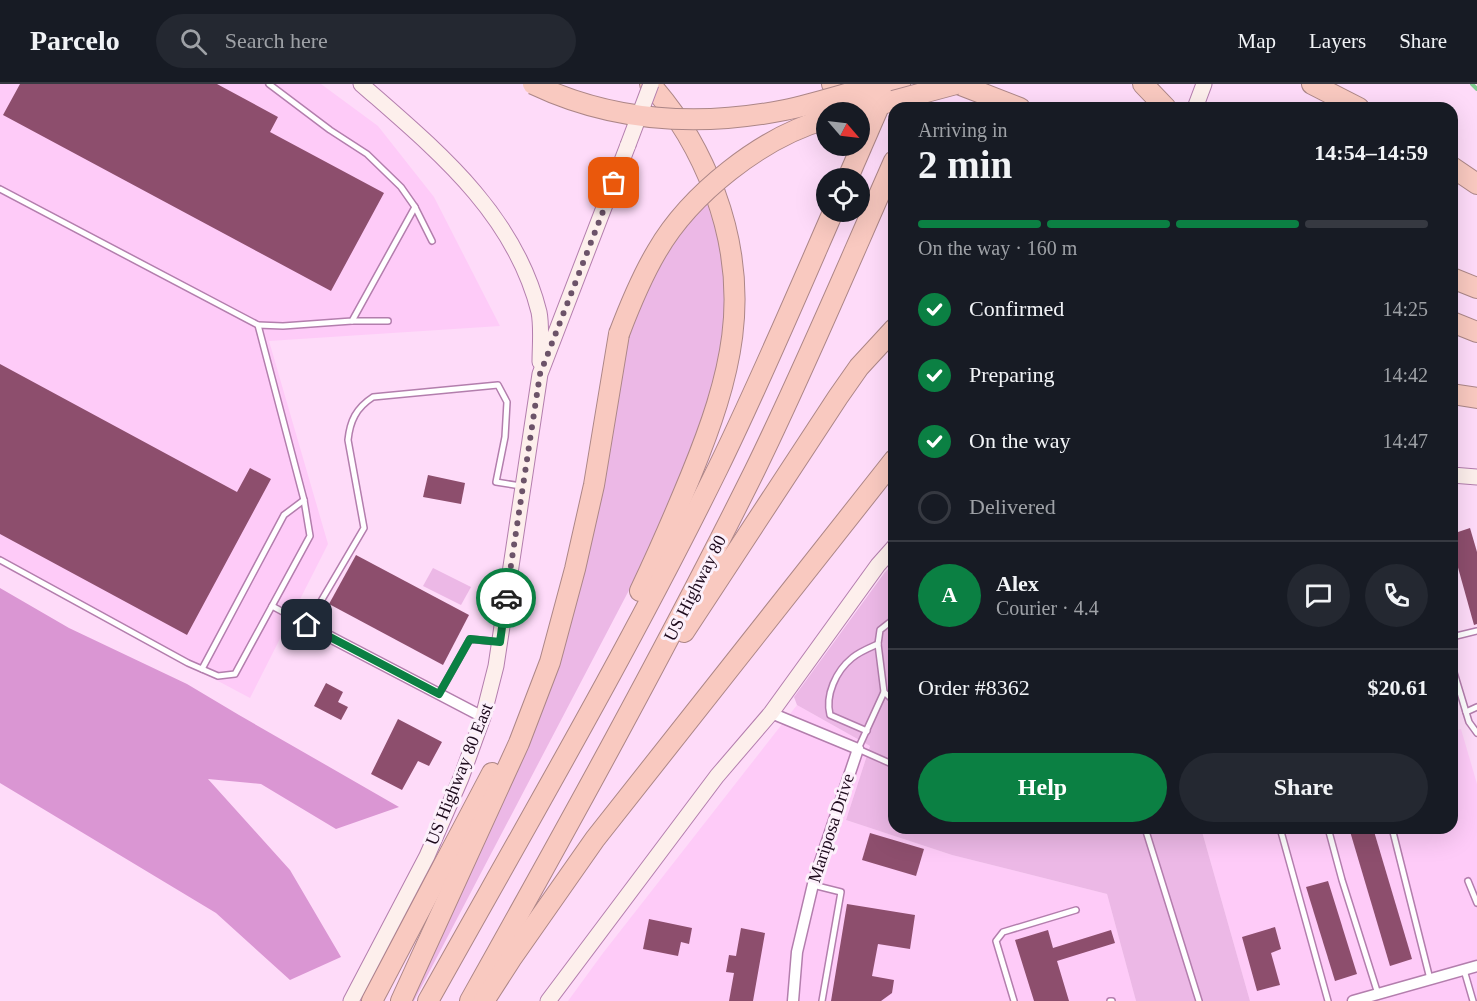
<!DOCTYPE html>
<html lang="en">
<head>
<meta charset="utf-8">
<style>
	:root { --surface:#171b24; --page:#242831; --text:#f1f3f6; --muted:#9ea1a6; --line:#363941; --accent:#0b8043 }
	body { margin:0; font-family:"Times New Roman",serif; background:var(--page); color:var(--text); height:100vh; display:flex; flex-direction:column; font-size:22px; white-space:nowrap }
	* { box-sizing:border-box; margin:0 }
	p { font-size:20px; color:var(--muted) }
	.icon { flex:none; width:33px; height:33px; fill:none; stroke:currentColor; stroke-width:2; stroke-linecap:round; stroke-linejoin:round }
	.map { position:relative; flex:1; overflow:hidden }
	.side { position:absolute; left:888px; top:18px; width:570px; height:732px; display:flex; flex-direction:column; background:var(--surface); border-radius:18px; box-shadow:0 6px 24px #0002 }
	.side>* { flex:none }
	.needle { width:39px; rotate:118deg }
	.buttons { position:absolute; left:816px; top:18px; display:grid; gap:12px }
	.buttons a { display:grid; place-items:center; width:54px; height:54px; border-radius:50%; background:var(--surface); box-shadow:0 6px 24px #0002; font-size:30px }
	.pin { position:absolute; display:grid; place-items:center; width:51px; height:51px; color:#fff; margin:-26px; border-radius:12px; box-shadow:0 3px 9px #0006 }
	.courier { position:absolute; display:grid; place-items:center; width:60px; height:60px; margin:-30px; border:4px solid #0b8043; border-radius:50%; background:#fff; color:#222; box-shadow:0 2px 8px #0007 }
	.headline em { font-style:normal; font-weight:700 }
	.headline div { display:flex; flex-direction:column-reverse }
	.headline { display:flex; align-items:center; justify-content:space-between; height:102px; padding:0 30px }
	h1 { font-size:39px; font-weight:700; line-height:45px }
	.bar { display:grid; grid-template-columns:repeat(4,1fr); gap:9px 6px; align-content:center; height:72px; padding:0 30px }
	.bar i { height:8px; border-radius:4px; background:var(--line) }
	.bar .active { background:var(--accent) }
	.bar p { grid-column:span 4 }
	.line { display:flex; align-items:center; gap:15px; padding:0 30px; border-top:2px solid var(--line) }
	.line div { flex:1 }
	.round { display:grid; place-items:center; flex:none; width:63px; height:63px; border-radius:32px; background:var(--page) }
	ol { padding:0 30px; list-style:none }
	li { display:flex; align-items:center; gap:18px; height:66px }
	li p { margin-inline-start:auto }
	li .icon { padding:6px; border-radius:50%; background:var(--accent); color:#fff; stroke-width:4 }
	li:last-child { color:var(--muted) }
	li i { width:33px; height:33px; border:3px solid var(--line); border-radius:50% }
	.action { display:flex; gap:12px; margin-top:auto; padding:12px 30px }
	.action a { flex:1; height:69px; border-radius:36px; background:var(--accent); color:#fff; font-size:24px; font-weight:700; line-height:69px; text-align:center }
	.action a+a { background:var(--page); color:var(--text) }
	header { display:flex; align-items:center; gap:36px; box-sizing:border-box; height:84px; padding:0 30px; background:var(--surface); border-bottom:2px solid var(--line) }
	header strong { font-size:28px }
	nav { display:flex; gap:33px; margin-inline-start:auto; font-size:21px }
	.search { width:420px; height:54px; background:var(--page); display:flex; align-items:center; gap:15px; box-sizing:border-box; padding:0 21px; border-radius:33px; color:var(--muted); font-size:22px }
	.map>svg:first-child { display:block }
</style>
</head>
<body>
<header>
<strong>Parcelo</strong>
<div class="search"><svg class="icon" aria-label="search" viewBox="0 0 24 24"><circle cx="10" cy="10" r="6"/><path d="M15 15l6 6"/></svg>Search here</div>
<nav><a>Map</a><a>Layers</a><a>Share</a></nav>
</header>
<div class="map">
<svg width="1477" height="917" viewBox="0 0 1477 917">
	<rect width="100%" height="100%" fill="#fedbf9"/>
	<g fill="#fecbf8">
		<path d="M0 0H321L378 42 434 113 500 242 269 257 328 460 250 614 0 481Z"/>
		<path d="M797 621 870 662 846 736 952 771 1107 810 1136 917H568L603 869Z"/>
		<path d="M1461 645 1477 700V917H1250L1201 744H1452V647Z"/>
	</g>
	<g fill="#ecb8e6">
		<path d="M709 116 721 154 727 212 724 261 715 299 693 364 638 489 414 917H408L558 576 572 535 594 444 624 259 646 199 687 139Z"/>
		<path d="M894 479V744H1201L1250 917H1136L1107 810 952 771 846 736 870 662 797 621 794 613 885 488Z"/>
		<path d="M433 484 471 503 461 521 423 502Z"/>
	</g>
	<path fill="#da96d3" d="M0 504 69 544 187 600 239 631 399 723 336 745 261 700 208 695 290 786 341 873 290 896 216 829 0 699Z"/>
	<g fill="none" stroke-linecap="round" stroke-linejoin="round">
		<path stroke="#7fcb8f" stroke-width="4" d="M1472 0 1477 5"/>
	</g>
	<g fill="#8d4e6d">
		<path d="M20 0H217L278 33 270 48 384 109 331 207 3 31Z"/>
		<path d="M0 280 237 408 250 384 271 395 187 551 0 450Z"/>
		<path d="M428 391 465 399 461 420 423 413Z"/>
		<path d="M1470 444 1477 468V540L1474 541 1452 462V450Z"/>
		<path d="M356 471 469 531 443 581 329 520Z"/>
		<path d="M326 599 343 608 338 618 348 623 341 636 314 622Z"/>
		<path d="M398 635 442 658 429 682 418 677 402 706 371 690Z"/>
		<path d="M1349 744H1373L1412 875 1390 882Z"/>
		<path d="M870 749 924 765 916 792 862 776Z"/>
		<path d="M1328 797 1357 890 1335 897 1306 803Z"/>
		<path d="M847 820 915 831 910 865 878 860 872 892 894 896 892 909 881 917H831Z"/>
		<path d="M649 835 692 844 689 860 681 858 678 872 643 865Z"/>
		<path d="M1275 843 1281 865 1271 869 1280 901 1257 907 1242 853Z"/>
		<path d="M741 844 765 849 753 917H729L734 889 726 888 729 871 736 872Z"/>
		<path d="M1048 846 1053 864 1111 846 1115 859 1057 877 1069 917H1034L1015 856Z"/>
	</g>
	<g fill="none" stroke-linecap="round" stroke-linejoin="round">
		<defs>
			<g id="lane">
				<path d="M0 105 258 241 304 416 310 452 235 590 218 592 188 579 0 476"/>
				<path d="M415 123 432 157"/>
				<path d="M352 237H388"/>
				<path d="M258 241 283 242 352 237 415 123 401 103 367 70 330 46 269 0"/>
				<path d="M272 522 307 541 364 444 348 356C350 337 356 324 373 313L498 301 507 318 505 353 496 398 521 402"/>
				<path d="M894 535 880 546 878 560 884 608 858 665 894 681"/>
				<path d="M1452 553 1477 547"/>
				<path d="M1452 582 1469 638 1477 649"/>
				<path d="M202 585 284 431 304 416"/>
				<path d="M884 608 894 617"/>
				<path d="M439 610 470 555 498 558"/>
				<path d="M1466 628 1477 623"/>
				<path d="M867 647 830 631C825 611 836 587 852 574 859 568 869 564 878 560"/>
				<path d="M1145 744 1199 917"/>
				<path d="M1280 744 1328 917"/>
				<path d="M1328 744 1342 796 1378 910"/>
				<path d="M1392 744 1430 895"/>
				<path d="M1468 797 1477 819"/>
				<path d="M813 801 841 808 822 917"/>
				<path d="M1464 886 1473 917"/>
				<path d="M1014 917 996 857 1003 848 1076 826"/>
				<path d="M1110 917H1112"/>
			</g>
			<g id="street">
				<path d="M307 541 483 633"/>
				<path d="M771 629 858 665 814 796 797 868 793 917"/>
				<path d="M1353 917 1477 882"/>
			</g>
			<g id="secondary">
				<path d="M361 0C435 65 514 128 539 228 542 243 540 263 540 278"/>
				<path d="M1195 24 1204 0"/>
				<path d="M1452 391 1477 393"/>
				<path d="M351 917 427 772 461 694 483 633 496 582 540 290 628 61"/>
				<path d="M548 917 717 692 771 629 878 481 894 463"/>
			</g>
			<g id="highway">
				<path d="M832 0 863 12"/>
				<path d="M899 0 909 24"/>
				<path d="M958 0 1020 24"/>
				<path d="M1143 0 1166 24"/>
				<path d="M1312 0 1359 24"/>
				<path d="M1452 83 1477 100"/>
				<path d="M1452 194 1477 204"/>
				<path d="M1452 238 1477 248"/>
				<path d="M1452 310 1477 314"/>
				<path d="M640 507C658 469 675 430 691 391 731 293 753 212 715 109 700 69 678 31 650 0"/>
				<path d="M684 548 838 313 859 283 894 245"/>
				<path d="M372 917 492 689"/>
				<path d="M401 917 519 659 550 578 575 485 594 401 619 250"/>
				<path d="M428 917C527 740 629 565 718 384 759 300 796 213 833 128"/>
				<path d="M470 917C568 742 665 567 754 388 804 286 848 181 894 77"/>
				<path d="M484 917 511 875 595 755 894 376"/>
			</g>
		</defs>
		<use href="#lane" stroke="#b37ead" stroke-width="8"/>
		<use href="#street" stroke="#b37ead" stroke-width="13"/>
		<use href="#secondary" stroke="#b37ead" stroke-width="17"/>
		<use href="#highway" stroke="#ac8687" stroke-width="22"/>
		<use href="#lane" stroke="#fff" stroke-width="5"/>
		<use href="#street" stroke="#fff" stroke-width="10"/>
		<use href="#secondary" stroke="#fdefec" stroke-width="15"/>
		<use href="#highway" stroke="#f9c9c0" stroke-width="20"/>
		<defs>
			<path id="secondary-bridge" d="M628 61 651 0"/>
			<g id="highway-bridge">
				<path d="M533 0C613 38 699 43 785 26 818 19 850 8 883 0"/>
				<path d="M852 28 956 0"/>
				<path d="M850 89 883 13"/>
				<path d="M619 250C630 221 641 194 657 167 690 110 762 53 826 35"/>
			</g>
		</defs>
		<use href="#secondary-bridge" stroke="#b37ead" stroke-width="17" stroke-linecap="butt"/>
		<use href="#highway-bridge" stroke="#ac8687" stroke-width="22" stroke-linecap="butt"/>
		<use href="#secondary-bridge" stroke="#fdefec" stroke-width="15"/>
		<use href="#highway-bridge" stroke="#f9c9c0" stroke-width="20"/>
	</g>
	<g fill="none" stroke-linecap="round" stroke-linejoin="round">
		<path stroke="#6c5369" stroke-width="6" stroke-dasharray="0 10.8" d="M506 514 540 290 614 99"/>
		<path stroke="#0b8043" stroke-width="8" d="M307 541 439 610 470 555 500 558 506 514"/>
	</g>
	<g text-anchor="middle" stroke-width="6" stroke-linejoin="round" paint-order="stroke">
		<g font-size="18" fill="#1d0a1c" stroke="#fcf0fb">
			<text transform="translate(695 504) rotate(-63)" y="6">US Highway 80</text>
			<text transform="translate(459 690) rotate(-68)" y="6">US Highway 80 East</text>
			<text transform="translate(831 744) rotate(-72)" y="6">Mariposa Drive</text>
		</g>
	</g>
</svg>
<div class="buttons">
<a><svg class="needle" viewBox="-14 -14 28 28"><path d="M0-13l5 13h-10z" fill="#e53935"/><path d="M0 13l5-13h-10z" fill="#9ea1a6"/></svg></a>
<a><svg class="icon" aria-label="locate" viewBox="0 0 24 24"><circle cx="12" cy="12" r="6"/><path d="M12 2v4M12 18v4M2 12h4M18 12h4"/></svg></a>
</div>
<div class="pin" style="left:614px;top:99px;background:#ea580c"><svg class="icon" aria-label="bag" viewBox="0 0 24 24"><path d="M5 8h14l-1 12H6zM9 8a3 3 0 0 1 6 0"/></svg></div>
<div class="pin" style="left:307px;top:541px;background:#1f2937"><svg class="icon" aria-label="home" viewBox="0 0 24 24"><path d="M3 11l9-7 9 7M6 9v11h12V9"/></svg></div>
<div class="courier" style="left:506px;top:514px"><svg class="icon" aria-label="car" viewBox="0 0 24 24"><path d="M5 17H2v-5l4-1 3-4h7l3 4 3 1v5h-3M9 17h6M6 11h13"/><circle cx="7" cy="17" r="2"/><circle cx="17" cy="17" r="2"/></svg></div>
<section class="side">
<div class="headline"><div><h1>2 min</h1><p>Arriving in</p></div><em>14:54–14:59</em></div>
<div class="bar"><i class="active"></i><i class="active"></i><i class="active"></i><i></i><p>On the way · 160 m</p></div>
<ol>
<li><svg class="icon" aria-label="check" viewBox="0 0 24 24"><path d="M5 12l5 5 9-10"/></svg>Confirmed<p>14:25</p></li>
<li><svg class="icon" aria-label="check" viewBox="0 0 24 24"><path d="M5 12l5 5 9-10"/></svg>Preparing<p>14:42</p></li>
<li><svg class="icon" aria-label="check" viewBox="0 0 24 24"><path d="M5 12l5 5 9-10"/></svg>On the way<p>14:47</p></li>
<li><i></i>Delivered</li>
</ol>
<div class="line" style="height:108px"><b class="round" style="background:var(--accent);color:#fff">A</b><div><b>Alex</b><p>Courier · 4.4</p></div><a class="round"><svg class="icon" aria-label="chat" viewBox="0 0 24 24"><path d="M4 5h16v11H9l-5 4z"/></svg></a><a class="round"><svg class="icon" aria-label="phone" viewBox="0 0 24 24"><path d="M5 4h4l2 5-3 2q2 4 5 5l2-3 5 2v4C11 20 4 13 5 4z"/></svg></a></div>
<div class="line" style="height:78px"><div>Order #8362</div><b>$20.61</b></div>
<div class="action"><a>Help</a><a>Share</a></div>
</section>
</div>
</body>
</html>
